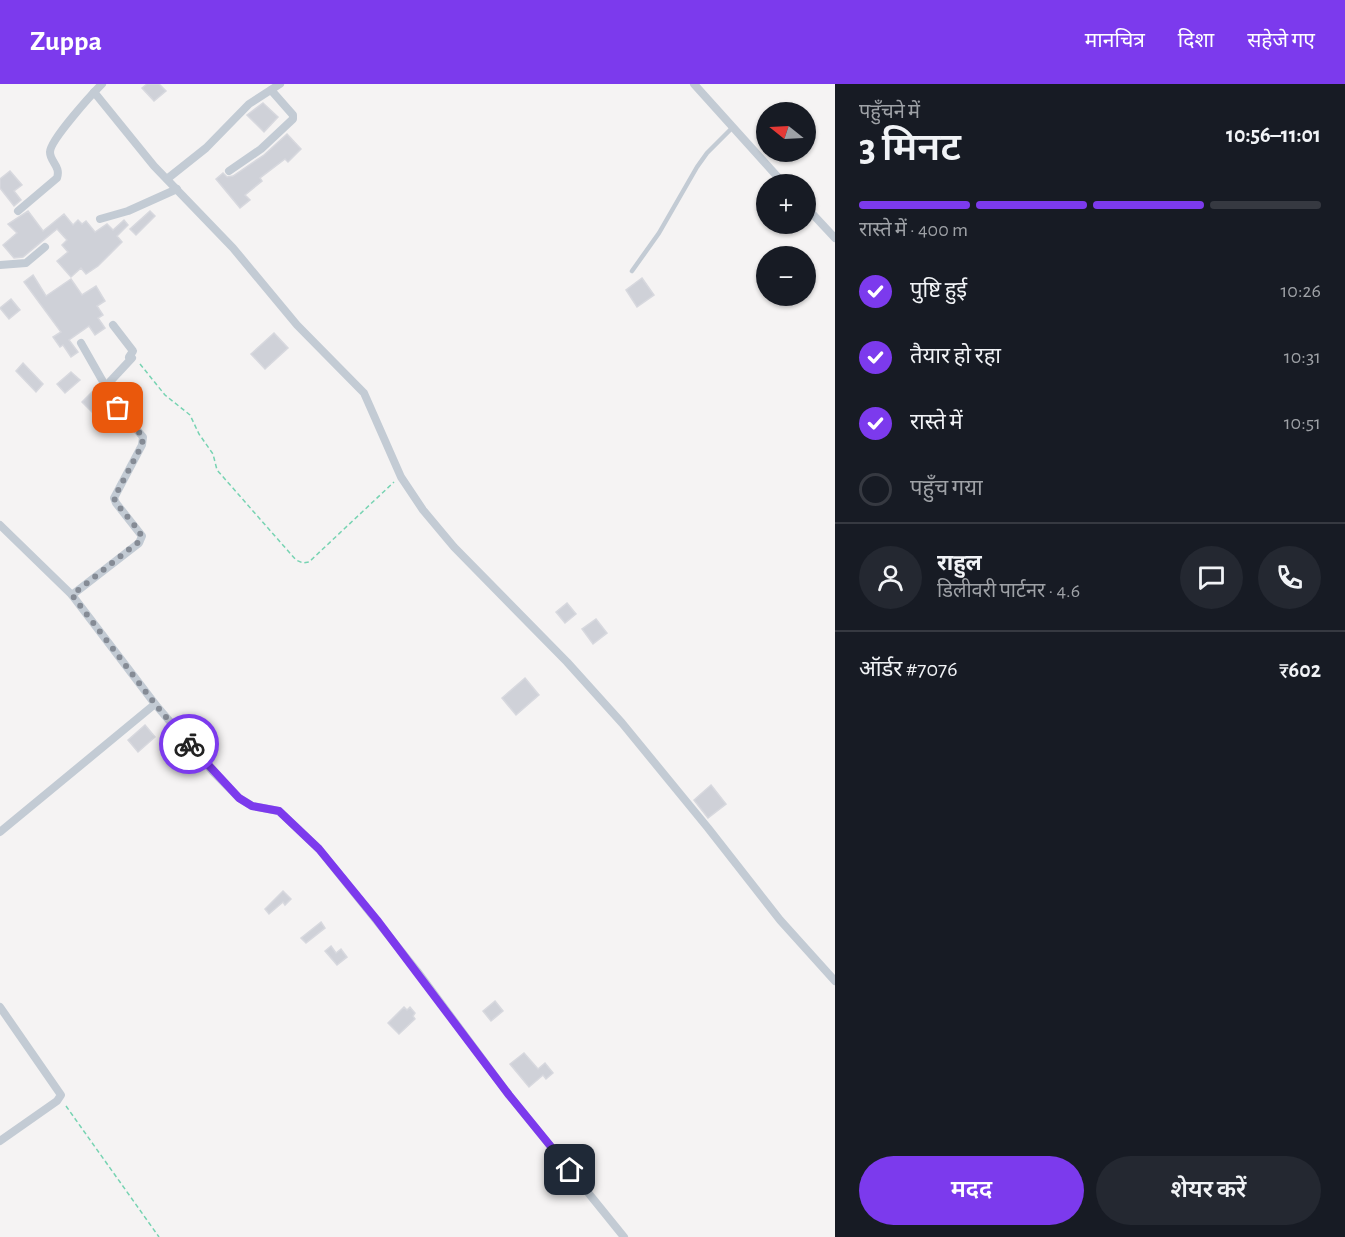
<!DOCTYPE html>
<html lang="hi">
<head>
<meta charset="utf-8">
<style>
	:root { --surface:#171b24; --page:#242831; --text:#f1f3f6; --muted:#9ea1a6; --line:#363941; --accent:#7c3aed }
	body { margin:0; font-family:"Alegreya Sans","Noto Sans Devanagari",sans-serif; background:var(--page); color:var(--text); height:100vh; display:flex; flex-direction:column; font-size:22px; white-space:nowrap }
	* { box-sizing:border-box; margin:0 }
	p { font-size:20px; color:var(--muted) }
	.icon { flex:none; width:33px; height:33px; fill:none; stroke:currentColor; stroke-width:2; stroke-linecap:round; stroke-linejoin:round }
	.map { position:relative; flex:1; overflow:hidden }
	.panel { display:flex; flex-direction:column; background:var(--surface); width:510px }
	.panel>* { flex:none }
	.needle { width:39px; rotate:288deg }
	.controls { position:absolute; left:756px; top:18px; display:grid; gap:12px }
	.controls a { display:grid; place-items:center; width:60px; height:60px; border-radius:50%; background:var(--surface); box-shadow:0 2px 4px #0004; font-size:30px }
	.pin { position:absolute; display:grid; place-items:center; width:51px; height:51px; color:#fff; margin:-26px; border-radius:12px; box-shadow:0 3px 9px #0006 }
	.courier { position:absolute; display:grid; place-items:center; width:60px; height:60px; margin:-30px; border:4px solid #7c3aed; border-radius:50%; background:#fff; color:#222; box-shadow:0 2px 8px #0007 }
	.headline em { font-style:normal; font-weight:600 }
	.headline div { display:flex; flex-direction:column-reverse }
	.headline { display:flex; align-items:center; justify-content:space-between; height:102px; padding:0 24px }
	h1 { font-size:39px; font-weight:600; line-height:45px }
	.bar { display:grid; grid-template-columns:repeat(4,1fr); gap:9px 6px; align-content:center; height:72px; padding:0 24px }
	.bar i { height:8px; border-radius:4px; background:var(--line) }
	.bar .selected { background:var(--accent) }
	.bar p { grid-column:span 4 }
	.line { display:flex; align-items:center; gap:15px; padding:0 24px; border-top:2px solid var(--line) }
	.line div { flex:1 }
	.round { display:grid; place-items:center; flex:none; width:63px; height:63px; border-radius:32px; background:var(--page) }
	ol { padding:0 24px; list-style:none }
	li { display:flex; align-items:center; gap:18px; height:66px }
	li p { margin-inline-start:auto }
	li .icon { padding:6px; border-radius:50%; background:var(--accent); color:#fff; stroke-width:4 }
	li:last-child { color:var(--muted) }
	li i { width:33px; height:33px; border:3px solid var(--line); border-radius:50% }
	.button { display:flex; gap:12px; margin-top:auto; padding:12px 24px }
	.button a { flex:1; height:69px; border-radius:36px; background:var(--accent); color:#fff; font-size:24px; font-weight:600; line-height:69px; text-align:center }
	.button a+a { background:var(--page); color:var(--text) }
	header { display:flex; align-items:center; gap:36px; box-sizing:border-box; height:84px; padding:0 30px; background:var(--accent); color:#fff }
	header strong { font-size:28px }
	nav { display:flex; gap:33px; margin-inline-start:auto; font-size:21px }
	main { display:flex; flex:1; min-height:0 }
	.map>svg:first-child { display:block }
</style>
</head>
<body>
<header>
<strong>Zuppa</strong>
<nav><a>मानचित्र</a><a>दिशा</a><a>सहेजे गए</a></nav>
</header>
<main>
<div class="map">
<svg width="835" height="1153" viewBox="0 0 835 1153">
	<rect width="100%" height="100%" fill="#f5f3f3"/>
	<g fill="#cfd1d8" stroke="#d7d8de" stroke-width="1.5">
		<path d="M147 0H159L166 7 154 17 142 4Z"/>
		<path d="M263 19 278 33 264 48 247 31Z"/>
		<path d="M287 50 301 65 288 78 285 75 260 94 262 97 245 111 250 116 240 124 216 95 223 89 227 93 233 92 264 71Z"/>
		<path d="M10 87 22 101 14 107 21 116 14 122 0 104V95Z"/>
		<path d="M28 127 43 147 64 130 73 141 78 136 82 140 86 137 95 148 107 140 113 146 124 136 128 141 117 152 122 158 98 182 86 190 81 184 71 193 57 177 68 168 62 161 67 156 57 145 23 173 14 174 3 161 17 149 8 140Z"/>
		<path d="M150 127 155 132 136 151 130 145Z"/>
		<path d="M33 191 46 212 71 195 82 211 96 202 105 217 97 222 103 231 98 234 105 244 95 251 89 242 69 256 78 268 71 273 63 261 60 263 53 253 61 248 24 198Z"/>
		<path d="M642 194 654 211 637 223 626 206Z"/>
		<path d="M11 215 20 226 9 235 0 224Z"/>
		<path d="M274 249 288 264 265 285 251 270Z"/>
		<path d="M23 279 43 300 36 308 16 287Z"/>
		<path d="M71 288 80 296 65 309 57 300Z"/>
		<path d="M92 308 102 318 92 328 82 318Z"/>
		<path d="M567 519 576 530 565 539 556 528Z"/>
		<path d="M596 535 607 549 593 560 582 545Z"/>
		<path d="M525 594 539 611 516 631 502 614Z"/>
		<path d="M145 641 155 653 138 668 128 656Z"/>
		<path d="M711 701 726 720 708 734 694 716Z"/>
		<path d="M283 807 291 815 285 821 283 818 269 830 265 825Z"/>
		<path d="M321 838 325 844 306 859 301 854Z"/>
		<path d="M331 862 336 869 341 865 347 873 337 881 325 867Z"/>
		<path d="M495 917 503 927 491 937 483 927Z"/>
		<path d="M404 923 407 926 410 923 415 929 413 932 415 935 399 950 388 939Z"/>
		<path d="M524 969 538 985 545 979 553 989 546 995 543 991 529 1003 510 980Z"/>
	</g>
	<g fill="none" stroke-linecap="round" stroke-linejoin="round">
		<g stroke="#77d3b2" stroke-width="1.5" stroke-dasharray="4.5 3" stroke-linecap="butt">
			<path d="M140 280 165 311 190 331 199 350 213 370 217 386 296 476 303 479 309 478 394 398"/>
			<path d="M66 1022 159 1153"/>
		</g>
		<path stroke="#c3cbd4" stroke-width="4.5" d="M632 187 659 149 697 83 707 69 732 44"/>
		<g stroke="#c3cbd4" stroke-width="8">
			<path d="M694 0 784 100"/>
			<path d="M94 8 154 82 233 164 297 241 364 309 401 393 423 426 454 463 567 578 622 639 708 744 780 836 835 897"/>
			<path d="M229 87 261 65 293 35V31L271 6"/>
			<path d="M167 95 206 64 249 20 280 0"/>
			<path d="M806 123 835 154"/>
			<path d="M18 127 57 94C61 82 50 78 50 68 50 56 93 9 102 0"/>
			<path d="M100 135 128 127 177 105"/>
			<path d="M0 181 26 179 45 163"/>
			<path d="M105 303 132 274 129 273 133 267 113 241"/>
			<path d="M0 441 72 511 155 620 213 688 239 714 252 722 279 727 319 765 417 887 509 1011 624 1153"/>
			<path d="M72 511 139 459 142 452 116 419 114 414 142 361 143 353 118 324 81 259"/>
			<path d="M0 748 155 620"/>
			<path d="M0 923 61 1011 57 1017 0 1057"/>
		</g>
	</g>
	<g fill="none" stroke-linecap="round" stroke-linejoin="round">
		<path stroke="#858b95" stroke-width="6" stroke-dasharray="0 10.8" d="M118 324 143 353 142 361 114 414 116 419 140 448 141 456 72 511 155 620 189 660"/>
		<path stroke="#7c3aed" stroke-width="8" d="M189 660 239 714 252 722 279 727 319 765 377 836 509 1011 570 1086"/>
	</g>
</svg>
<div class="controls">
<a><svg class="needle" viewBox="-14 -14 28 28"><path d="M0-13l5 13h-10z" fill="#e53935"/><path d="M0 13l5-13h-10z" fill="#9ea1a6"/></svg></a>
<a>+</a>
<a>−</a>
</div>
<div class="pin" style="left:118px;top:324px;background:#ea580c"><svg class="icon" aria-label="bag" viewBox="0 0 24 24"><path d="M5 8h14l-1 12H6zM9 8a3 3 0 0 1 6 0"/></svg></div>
<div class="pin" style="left:570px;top:1086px;background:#1f2937"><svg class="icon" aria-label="home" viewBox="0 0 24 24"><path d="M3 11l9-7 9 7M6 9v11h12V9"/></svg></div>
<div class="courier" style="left:189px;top:660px"><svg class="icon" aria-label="bike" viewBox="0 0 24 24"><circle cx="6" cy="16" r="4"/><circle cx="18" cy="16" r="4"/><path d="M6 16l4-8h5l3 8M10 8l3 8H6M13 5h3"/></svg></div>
</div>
<section class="panel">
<div class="headline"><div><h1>3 मिनट</h1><p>पहुँचने में</p></div><em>10:56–11:01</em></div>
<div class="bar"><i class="selected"></i><i class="selected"></i><i class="selected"></i><i></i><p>रास्ते में · 400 m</p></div>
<ol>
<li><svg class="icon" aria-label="check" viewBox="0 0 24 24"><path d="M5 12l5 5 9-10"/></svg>पुष्टि हुई<p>10:26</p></li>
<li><svg class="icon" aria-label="check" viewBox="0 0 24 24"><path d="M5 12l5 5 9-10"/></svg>तैयार हो रहा<p>10:31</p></li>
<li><svg class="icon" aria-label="check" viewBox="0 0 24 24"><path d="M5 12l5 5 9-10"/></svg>रास्ते में<p>10:51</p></li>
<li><i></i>पहुँच गया</li>
</ol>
<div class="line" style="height:108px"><a class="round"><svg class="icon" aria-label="person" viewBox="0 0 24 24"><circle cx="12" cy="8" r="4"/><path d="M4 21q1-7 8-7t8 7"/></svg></a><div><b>राहुल</b><p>डिलीवरी पार्टनर · 4.6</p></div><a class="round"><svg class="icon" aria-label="chat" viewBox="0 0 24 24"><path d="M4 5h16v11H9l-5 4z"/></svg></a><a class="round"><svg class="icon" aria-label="phone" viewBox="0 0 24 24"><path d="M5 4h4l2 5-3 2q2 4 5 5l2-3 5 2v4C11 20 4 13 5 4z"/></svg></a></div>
<div class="line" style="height:78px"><div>ऑर्डर #7076</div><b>₹602</b></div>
<div class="button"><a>मदद</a><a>शेयर करें</a></div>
</section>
</main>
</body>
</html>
